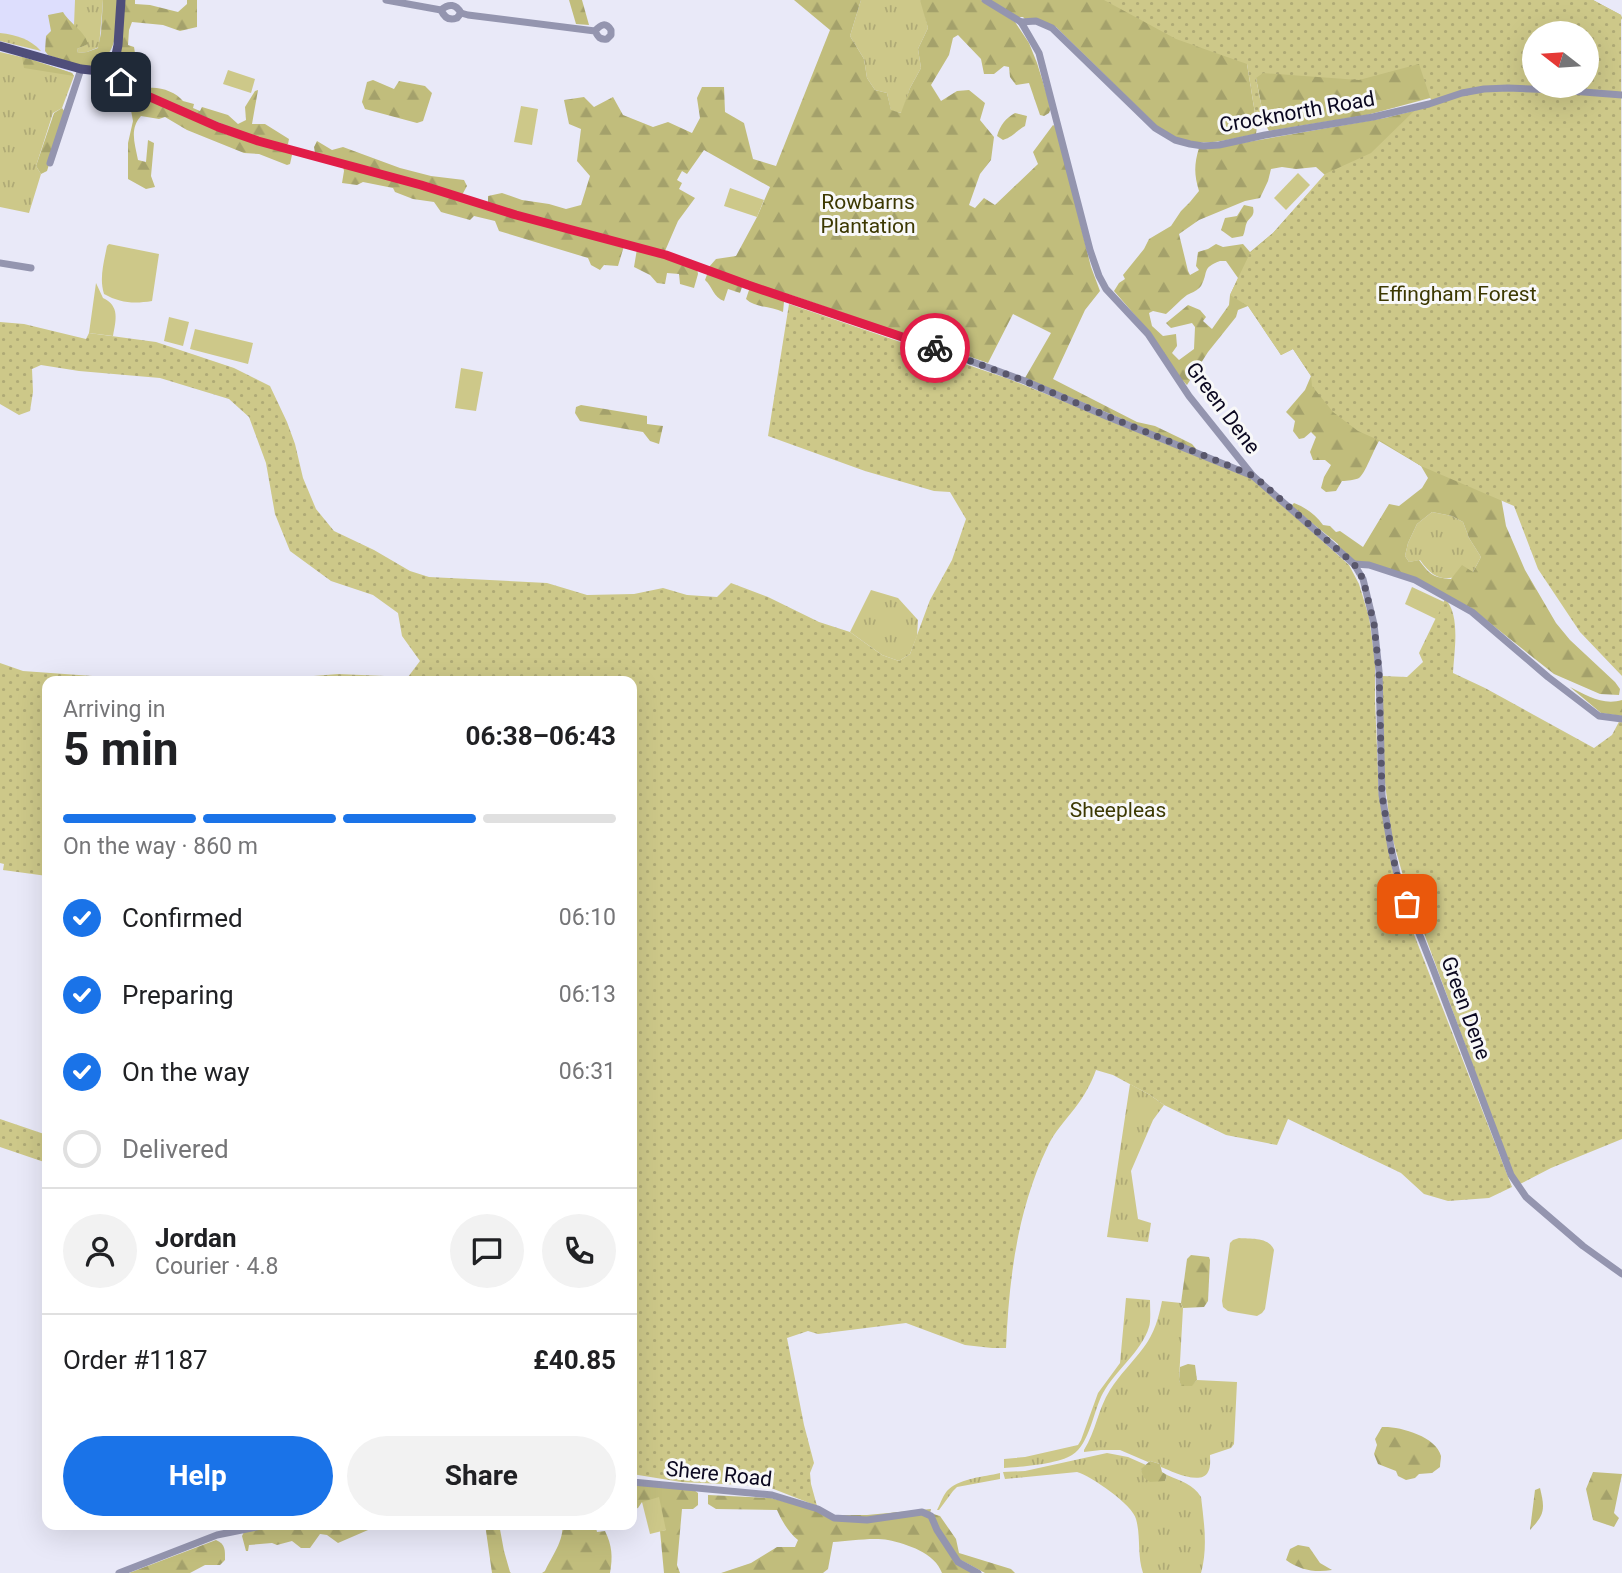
<!DOCTYPE html>
<html lang="en">
<head>
<meta charset="utf-8">
<style>
	:root { --surface:#fff; --page:#f2f2f2; --text:#202124; --muted:#757577; --line:#e0e0e0; --accent:#1a73e8 }
	body { margin:0; font-family:Roboto,sans-serif; background:var(--page); color:var(--text); height:100vh; display:flex; flex-direction:column; font-size:26px; white-space:nowrap }
	* { box-sizing:border-box; margin:0 }
	p { font-size:23px; color:var(--muted) }
	.icon { flex:none; width:38px; height:38px; fill:none; stroke:currentColor; stroke-width:2; stroke-linecap:round; stroke-linejoin:round }
	.map { position:relative; flex:1; overflow:hidden }
	.panel { position:absolute; left:42px; top:676px; width:595px; height:854px; display:flex; flex-direction:column; background:var(--surface); border-radius:14px; box-shadow:0 7px 28px #0002 }
	.panel>* { flex:none }
	.needle { width:46px; rotate:287deg }
	.buttons { position:absolute; left:1522px; top:21px; display:grid; gap:14px }
	.buttons a { display:grid; place-items:center; width:77px; height:77px; border-radius:50%; background:var(--surface); box-shadow:0 7px 28px #0002; font-size:35px }
	.pin { position:absolute; display:grid; place-items:center; width:60px; height:60px; color:#fff; margin:-30px; border-radius:14px; box-shadow:0 4px 10px #0006 }
	.courier { position:absolute; display:grid; place-items:center; width:70px; height:70px; margin:-35px; border:5px solid #e11d48; border-radius:50%; background:#fff; color:#222; box-shadow:0 2px 9px #0007 }
	.head em { font-style:normal; font-weight:700 }
	.head div { display:flex; flex-direction:column-reverse }
	.head { display:flex; align-items:center; justify-content:space-between; height:119px; padding:0 21px }
	h1 { font-size:46px; font-weight:700; line-height:52px }
	.bar { display:grid; grid-template-columns:repeat(4,1fr); gap:10px 7px; align-content:center; height:84px; padding:0 21px }
	.bar i { height:9px; border-radius:5px; background:var(--line) }
	.bar .current { background:var(--accent) }
	.bar p { grid-column:span 4 }
	.line { display:flex; align-items:center; gap:18px; padding:0 21px; border-top:2px solid var(--line) }
	.line div { flex:1 }
	.round { display:grid; place-items:center; flex:none; width:74px; height:74px; border-radius:37px; background:var(--page) }
	ol { padding:0 21px; list-style:none }
	li { display:flex; align-items:center; gap:21px; height:77px }
	li p { margin-inline-start:auto }
	li .icon { padding:7px; border-radius:50%; background:var(--accent); color:#fff; stroke-width:4 }
	li:last-child { color:var(--muted) }
	li i { width:38px; height:38px; border:4px solid var(--line); border-radius:50% }
	.button { display:flex; gap:14px; margin-top:auto; padding:14px 21px }
	.button a { flex:1; height:80px; border-radius:42px; background:var(--accent); color:#fff; font-size:28px; font-weight:700; line-height:80px; text-align:center }
	.button a+a { background:var(--page); color:var(--text) }
	.map>svg:first-child { display:block }
</style>
</head>
<body>
<div class="map">
<svg width="1622" height="1573" viewBox="0 0 1622 1573">
	<defs>
		<pattern id="grass-tufts" width="24" height="20" patternUnits="userSpaceOnUse" patternTransform="scale(1.75)"><rect width="24" height="20" fill="#cdc889"/><path d="M3 7l-1-3M5 7V3M7 7l1-3M15 17l-1-3M17 17v-4M19 17l1-3" fill="none" stroke="#afaa76"/></pattern>
		<pattern id="forest-firs" width="22" height="20" patternUnits="userSpaceOnUse" patternTransform="scale(1.75)"><rect width="22" height="20" fill="#c1bd7c"/><path d="M5 1l3.5 6h-7zM16 11l3.5 6h-7z" fill="#a4a16b"/></pattern>
		<pattern id="park-dots" width="8" height="8" patternUnits="userSpaceOnUse" patternTransform="scale(1.75)"><rect width="8" height="8" fill="#cdc889"/><path d="M2 2h.1M6 6h.1" fill="none" stroke="#afaa76" stroke-width="1.8" stroke-linecap="round"/></pattern>
	</defs>
	<rect width="100%" height="100%" fill="#e9e9f8"/>
	<path fill="#dddefd" d="M0 0H117L112 50 106 59 97 65H74L72 73 30 59 0 52Z"/>
	<g fill="url(#grass-tufts)">
		<path d="M75 0H103L99 47 87 52 78 53 77 49 87 44 74 25Z"/>
		<path d="M861 0H920L922 2 928 28 918 49 921 68 910 88 902 113 891 111 887 93 875 90 867 78 864 59 850 36Z"/>
		<path d="M0 33C17 35 30 39 41 51L0 41Z"/>
		<path d="M0 52 30 59 72 73 74 76 62 108 53 113 36 166 41 174 29 213 0 207Z"/>
		<path d="M1432 512 1452 516 1463 522 1469 538 1481 557 1473 572C1447 580 1437 584 1420 560L1409 562 1405 556 1408 543 1417 524Z"/>
		<path d="M871 590 898 598 918 620 917 636 910 654 899 661 882 655 850 632Z"/>
		<path d="M1130 1084 1150 1095 1164 1105 1153 1120 1131 1171 1138 1219 1151 1223 1148 1242 1107 1237Z"/>
		<path d="M1126 1298 1150 1300C1150 1307 1151 1322 1149 1327 1142 1351 1115 1371 1103 1393 1093 1411 1090 1444 1072 1455 1058 1464 1021 1467 1004 1468V1459L1025 1457 1078 1445 1081 1440 1098 1393 1120 1363Z"/>
		<path d="M1162 1301 1181 1303 1183 1308 1179 1380 1181 1385 1191 1386 1197 1380 1237 1382 1234 1444 1231 1448 1210 1455C1210 1460 1211 1467 1208 1472 1201 1486 1171 1471 1161 1467L1160 1464 1150 1461 1148 1462 1120 1450H1101L1084 1452V1450C1096 1431 1098 1409 1110 1390 1120 1374 1133 1362 1144 1347 1154 1334 1159 1317 1162 1301Z"/>
		<path d="M1107 1453 1128 1457 1146 1465 1141 1470 1165 1481 1167 1475C1181 1481 1193 1484 1201 1497 1204 1522 1208 1548 1201 1573H1143C1137 1555 1141 1537 1136 1519 1133 1505 1091 1476 1077 1472L1005 1479 1003 1472 1025 1471Z"/>
		<path d="M1000 1473V1479L957 1487 953 1491 939 1510H937C941 1503 943 1494 949 1489 962 1478 983 1477 1000 1473Z"/>
	</g>
	<g fill="url(#forest-firs)" fill-rule="evenodd">
		<path d="M103 0H117C115 31 121 57 87 68L48 55 45 51 46 36 51 31 48 15 63 12C70 24 85 31 88 44L77 49 78 53 87 52 98 48 101 33Z"/>
		<path d="M124 0H135V4L150 5 178 12 187 4V0H197V27L180 31 163 25 132 22 129 30 128 45 134 47 135 53 126 59V72L136 84 144 89C156 85 175 91 183 101L194 104 193 108 200 111 202 107 228 115 238 124 246 120 245 107 255 91 258 90 252 124H265L289 139 288 144 284 146 262 140 140 91 120 78 116 68 121 49Z"/>
		<path d="M569 0H582L589 25 576 24Z"/>
		<path d="M794 0H861L850 36 864 59 867 78 875 90 887 93 891 110 901 113 910 88 921 68 918 49 928 28 920 0H981L1015 22 1029 43 1037 63 1051 108 1049 113 1044 116 1040 115 1029 83 1016 85 1010 77 1009 67 1004 66 994 74H984L981 59 958 35 953 38 949 55 931 85 941 101 957 91 969 90 985 103 980 120 994 137 991 160 980 174 969 205 975 208 984 198 995 205 1038 164 1033 152 1053 125 1056 127 1091 267 1100 291 1085 310 1053 379 1137 422 1155 426 1180 438 1192 444 1198 451 1025 378 1051 333 1013 314 988 363 791 295 764 288 709 267 716 259 736 256 757 217 770 187 704 150 687 174 682 171 677 180 682 183 679 189 695 198 678 221 665 251 488 205V196L502 193 522 200 549 204 566 209 581 205 590 176 577 161 581 129 569 124 564 100 584 97 594 107 613 97 623 115 653 127 668 122 692 133 700 118 697 98 702 87H724L725 112 744 123 753 159 776 166 830 30Z"/>
		<path d="M990 0H1242L1247 64 1257 126 1256 134C1229 139 1203 148 1176 138 1170 135 1163 130 1157 126L1056 27 1026 20 1023 17H1017Z"/>
		<path d="M1259 0H1593L1621 15 1622 18 1587 86V33H1535L1462 88 1430 98 1367 115 1269 131 1265 124 1256 78Z"/>
		<path d="M22 57 72 73 74 76 24 68Z"/>
		<path d="M373 80 394 89 399 81 425 86 432 93 423 121 417 123 365 109 362 102 367 82Z"/>
		<path d="M136 94 225 134 291 152 292 155 290 164 287 165 259 154 244 153 187 130 165 117 159 119 141 116C129 129 135 144 138 160L146 162 148 140 154 143 151 176 155 187 146 189 128 179V143L133 121 130 105 133 96Z"/>
		<path d="M1433 106 1506 526 1525 570 1556 623 1570 640 1615 682 1620 689 1619 695 1600 694 1554 674 1471 608 1415 578 1358 563 1339 548 1338 544 1291 506 1294 503C1305 507 1316 515 1323 525L1330 526 1336 532 1340 531 1363 547 1389 504 1399 506 1422 488 1428 478 1421 466 1379 441C1374 449 1365 474 1359 478 1355 480 1347 481 1342 481L1336 491 1326 492 1321 488 1324 477 1331 465 1325 460H1313L1310 452 1316 437 1311 432 1304 438 1299 439 1293 431 1295 421 1286 412 1305 390 1311 376 1293 349 1281 355 1248 306 1238 310 1236 317 1208 352 1187 385 1181 379 1140 321 1114 291 1119 283 1125 279 1123 275 1144 249 1149 239 1171 226 1181 211 1190 202 1199 191C1194 175 1194 164 1199 148L1219 147 1385 118ZM1282 167 1296 169 1316 167 1325 175 1273 233 1250 252 1243 244 1223 247 1216 244 1208 249 1198 252 1196 266 1199 270 1190 275 1188 271 1179 234 1199 220 1245 201 1260 198 1268 181 1271 169ZM1220 261H1226L1238 278 1230 295 1229 305 1212 329 1203 321 1206 317 1200 310 1188 305 1166 323 1171 328 1192 323 1195 327 1194 349 1179 360 1172 353 1177 346 1176 334 1163 336 1152 326 1149 313 1153 311 1166 314C1173 308 1180 300 1187 295 1193 292 1197 291 1201 286 1209 272 1201 268 1220 261ZM1432 512 1452 516 1463 522 1469 538 1481 557 1473 572 1462 565 1451 579C1434 578 1429 574 1419 560L1409 562 1405 556 1408 543 1417 524Z"/>
		<path d="M62 108 65 112 47 171 41 174 36 166 54 113Z"/>
		<path d="M1015 113 1027 116 1025 126C1016 131 1013 137 1003 140L997 136C1000 125 1006 118 1015 113Z"/>
		<path d="M317 141 332 150 343 147 400 168 431 176 464 180 467 186 462 195 315 153 314 147Z"/>
		<path d="M343 166 624 246 618 266 604 265 600 270 591 265 588 258 499 231 495 221 474 216 470 220 441 212 434 202 413 199 395 192 393 188 363 182 357 185 342 183 344 171Z"/>
		<path d="M1244 205 1253 207C1255 216 1251 216 1247 222 1245 226 1245 232 1243 236L1232 238 1221 230 1225 218 1237 216Z"/>
		<path d="M637 249 697 268 698 274 694 288 680 284 679 274 667 273 665 284 657 283 650 275 634 267Z"/>
		<path d="M708 272 741 285 742 287 740 293 728 289 724 301C713 297 713 287 705 280Z"/>
		<path d="M751 289 783 299 784 302 783 312C772 306 755 308 746 299L749 290Z"/>
		<path d="M581 405 647 416V424L663 426 659 444 650 441 643 432 580 421 575 413 576 407Z"/>
		<path d="M1570 687C1586 695 1603 706 1622 700V716L1601 713Z"/>
		<path d="M1191 1255 1209 1257 1210 1260 1208 1301 1204 1307 1183 1308 1181 1303 1187 1259Z"/>
		<path d="M1188 1364 1195 1365 1197 1380 1192 1386H1181L1179 1380 1180 1367Z"/>
		<path d="M1382 1427C1399 1426 1436 1436 1441 1456 1441 1459 1440 1463 1440 1467L1432 1473 1419 1474 1415 1478 1406 1480 1398 1476 1396 1471 1378 1464 1374 1454 1377 1445 1375 1439Z"/>
		<path d="M1150 1461 1160 1464 1162 1472 1167 1475 1165 1481 1150 1482 1143 1477 1141 1469Z"/>
		<path d="M1593 1472 1622 1474 1614 1513 1619 1518 1614 1527 1593 1520 1586 1489Z"/>
		<path d="M632 1484 694 1490 698 1493V1505L693 1509H682L677 1565 680 1573H664L660 1531 666 1530 642 1502 638 1508 632 1510Z"/>
		<path d="M1540 1488C1545 1509 1545 1514 1530 1530L1535 1490Z"/>
		<path d="M708 1495 771 1498 833 1515H867L931 1509 930 1513 940 1516 956 1539 959 1553 1011 1569 1015 1573H985L961 1560 972 1573H942C935 1553 907 1544 888 1540 874 1537 848 1541 833 1542L828 1569 823 1573H721L751 1563 777 1547H795L798 1540C788 1532 782 1521 777 1510L716 1509 708 1504Z"/>
		<path d="M283 1524H394L375 1527 338 1543 327 1535 320 1534 310 1548H301L292 1541 277 1545 272 1543 249 1545 248 1551H246L242 1536 244 1532Z"/>
		<path d="M485 1524H499L504 1551 510 1572 511 1573H492Z"/>
		<path d="M562 1524H595L597 1532 605 1531C612 1545 613 1557 610 1573H542L545 1571C551 1558 565 1539 562 1524Z"/>
		<path d="M216 1540C226 1544 225 1551 225 1560L220 1565H205L190 1573H129Z"/>
		<path d="M1298 1545 1309 1547 1320 1563 1332 1570C1315 1573 1300 1570 1286 1560L1290 1549Z"/>
	</g>
	<g fill="url(#park-dots)" fill-rule="evenodd">
		<path d="M1104 0H1593L1621 15 1622 676 1580 632 1538 569 1514 506 1421 466 1383 442 1358 431 1333 412 1312 386 1311 376 1293 349 1281 355 1248 306 1230 295 1250 253 1273 233 1325 174 1371 153 1414 111 1433 106 1419 64 1359 80 1263 73 1256 78 1265 124 1257 126 1247 64 1176 39ZM1535 33H1587V86H1535Z"/>
		<path d="M789 304 1009 379 1247 476 1260 485 1349 565 1359 584 1369 617 1375 661V700L1379 796 1396 888 1512 1187 1489 1198 1448 1201 1424 1194 1401 1173 1288 1119 1277 1145 1226 1135 1164 1105 1150 1095 1113 1075 1096 1070C1091 1084 1084 1096 1075 1108 1065 1121 1054 1132 1047 1148 1017 1211 1009 1279 1006 1348H992L965 1345 906 1323 818 1334 808 1331 787 1338 804 1425 814 1463 810 1473 811 1484 817 1506 766 1486 681 1482 632 1474V681H198L277 679 338 674 408 677 420 661 402 636 398 613 373 595 331 581 290 551 275 514 266 463 249 417 229 399 160 378 79 371 41 365 32 369 33 392 30 411 19 415 0 404V322L24 324 86 339 89 333 156 342 234 368 270 386 287 422 295 444 303 478 316 509 334 531 374 550 410 571 429 577 547 583 587 595 634 594 663 588 687 595 717 597 731 583 768 597 819 622 850 632 882 655 899 661 910 654 930 600 952 560 966 519 950 492 934 491 865 471 768 436Z"/>
		<path d="M1445 599C1461 614 1454 653 1453 673L1485 688 1594 748 1612 735 1622 716V1139L1551 1168 1520 1184 1512 1172 1403 876 1391 833 1384 774 1382 676 1407 677 1423 662 1419 653Z"/>
		<path d="M0 663 23 671 162 681H47V876L3 870 4 864 0 863Z"/>
		<path d="M0 1119 47 1135V1163L0 1147Z"/>
	</g>
	<g fill="#cdc889">
		<path d="M228 70 255 79 251 93 223 84Z"/>
		<path d="M521 106 538 109 532 145 514 142Z"/>
		<path d="M1298 173 1310 185 1286 210 1274 198Z"/>
		<path d="M730 188 764 200 757 217 724 206Z"/>
		<path d="M109 244 159 254 152 301C134 304 120 303 104 294 99 278 104 262 107 246Z"/>
		<path d="M96 283 103 298C120 306 116 320 113 336L89 333Z"/>
		<path d="M169 317 189 322 183 346 164 341Z"/>
		<path d="M195 329 253 343 248 364 190 349Z"/>
		<path d="M461 368 483 372 476 411 455 408Z"/>
		<path d="M1412 587 1444 602 1436 619 1405 604Z"/>
		<path d="M1239 1238C1251 1239 1269 1237 1274 1250L1265 1309 1262 1313 1257 1316 1233 1312 1228 1311 1223 1307 1222 1301 1230 1243 1233 1240Z"/>
		<path d="M659 1497 666 1530 650 1534 642 1502Z"/>
	</g>
	<g fill="none" stroke-linecap="round" stroke-linejoin="round">
		<g stroke="#9495af" stroke-width="7">
			<path d="M386 0 441 10C449 3 456 4 461 13L468 15 595 31C598 37 600 40 607 39L611 35V30C606 22 601 24 595 31"/>
			<path d="M985 0 1021 22 1039 53 1090 250 1099 276 1106 289 1148 334 1189 396 1253 476 1354 564 1363 579 1374 624 1379 671 1382 795 1391 848 1399 883 1432 966 1511 1175 1526 1197 1583 1246 1622 1274"/>
			<path d="M441 10C444 17 449 21 457 18L461 13"/>
			<path d="M1021 22 1036 21 1052 28 1155 128 1175 140 1190 144 1203 146 1219 145 1265 135 1373 117 1429 104 1462 93 1484 89 1508 88 1558 90 1622 95"/>
			<path d="M106 68 121 82 134 90 218 126 258 141 421 185 516 215 666 255 748 285 919 342 1025 381 1106 416 1253 476"/>
			<path d="M50 163 81 69"/>
			<path d="M0 263 31 268"/>
			<path d="M1354 564 1369 565 1415 580 1472 612 1548 677 1599 716 1622 719"/>
			<path d="M632 1482 772 1495 818 1509 834 1518 867 1520 922 1512 931 1516 937 1530 958 1562 978 1573"/>
			<path d="M119 1573 217 1535 271 1524"/>
		</g>
		<path stroke="#4f4e7a" stroke-width="9" d="M0 46 81 69 99 71 106 68 112 62 116 55 118 45 121 0"/>
	</g>
	<g fill="none" stroke-linecap="round" stroke-linejoin="round">
		<path stroke="#59576c" stroke-width="7" stroke-dasharray="0 12.6" d="M935 348 1025 381 1107 416 1254 476 1354 564 1363 579 1374 624 1379 671 1382 795 1391 848 1399 883 1407 904"/>
		<path stroke="#e11d48" stroke-width="9" d="M121 82 134 90 218 127 258 141 421 185 516 215 666 255 748 285 935 348"/>
	</g>
	<g text-anchor="middle" stroke-width="6" stroke-linejoin="round" paint-order="stroke">
		<g font-size="21" fill="#0b0820" stroke="#f8f8f8">
			<text transform="translate(1297 112) rotate(-10)" y="7">Crocknorth Road</text>
			<text transform="translate(1223 408) rotate(53)" y="7">Green Dene</text>
			<text transform="translate(1466 1008) rotate(70)" y="7">Green Dene</text>
			<text transform="translate(719 1474) rotate(6)" y="7">Shere Road</text>
		</g>
		<g font-size="21" fill="#3c3802" stroke="#f8f8f8">
			<text x="868" y="209">Rowbarns<tspan x="868" dy="24">Plantation</tspan></text>
			<text x="1457" y="301">Effingham Forest</text>
			<text x="1118" y="817">Sheepleas</text>
		</g>
	</g>
</svg>
<div class="buttons">
<a><svg class="needle" viewBox="-14 -14 28 28"><path d="M0-13l5 13h-10z" fill="#e53935"/><path d="M0 13l5-13h-10z" fill="#757577"/></svg></a>
</div>
<div class="pin" style="left:1407px;top:904px;background:#ea580c"><svg class="icon" aria-label="bag" viewBox="0 0 24 24"><path d="M5 8h14l-1 12H6zM9 8a3 3 0 0 1 6 0"/></svg></div>
<div class="pin" style="left:121px;top:82px;background:#1f2937"><svg class="icon" aria-label="home" viewBox="0 0 24 24"><path d="M3 11l9-7 9 7M6 9v11h12V9"/></svg></div>
<div class="courier" style="left:935px;top:348px"><svg class="icon" aria-label="bike" viewBox="0 0 24 24"><circle cx="6" cy="16" r="4"/><circle cx="18" cy="16" r="4"/><path d="M6 16l4-8h5l3 8M10 8l3 8H6M13 5h3"/></svg></div>
<section class="panel">
<div class="head"><div><h1>5 min</h1><p>Arriving in</p></div><em>06:38–06:43</em></div>
<div class="bar"><i class="current"></i><i class="current"></i><i class="current"></i><i></i><p>On the way · 860 m</p></div>
<ol>
<li><svg class="icon" aria-label="check" viewBox="0 0 24 24"><path d="M5 12l5 5 9-10"/></svg>Confirmed<p>06:10</p></li>
<li><svg class="icon" aria-label="check" viewBox="0 0 24 24"><path d="M5 12l5 5 9-10"/></svg>Preparing<p>06:13</p></li>
<li><svg class="icon" aria-label="check" viewBox="0 0 24 24"><path d="M5 12l5 5 9-10"/></svg>On the way<p>06:31</p></li>
<li><i></i>Delivered</li>
</ol>
<div class="line" style="height:126px"><a class="round"><svg class="icon" aria-label="person" viewBox="0 0 24 24"><circle cx="12" cy="8" r="4"/><path d="M4 21q1-7 8-7t8 7"/></svg></a><div><b>Jordan</b><p>Courier · 4.8</p></div><a class="round"><svg class="icon" aria-label="chat" viewBox="0 0 24 24"><path d="M4 5h16v11H9l-5 4z"/></svg></a><a class="round"><svg class="icon" aria-label="phone" viewBox="0 0 24 24"><path d="M5 4h4l2 5-3 2q2 4 5 5l2-3 5 2v4C11 20 4 13 5 4z"/></svg></a></div>
<div class="line" style="height:91px"><div>Order #1187</div><b>£40.85</b></div>
<div class="button"><a>Help</a><a>Share</a></div>
</section>
</div>
</body>
</html>
